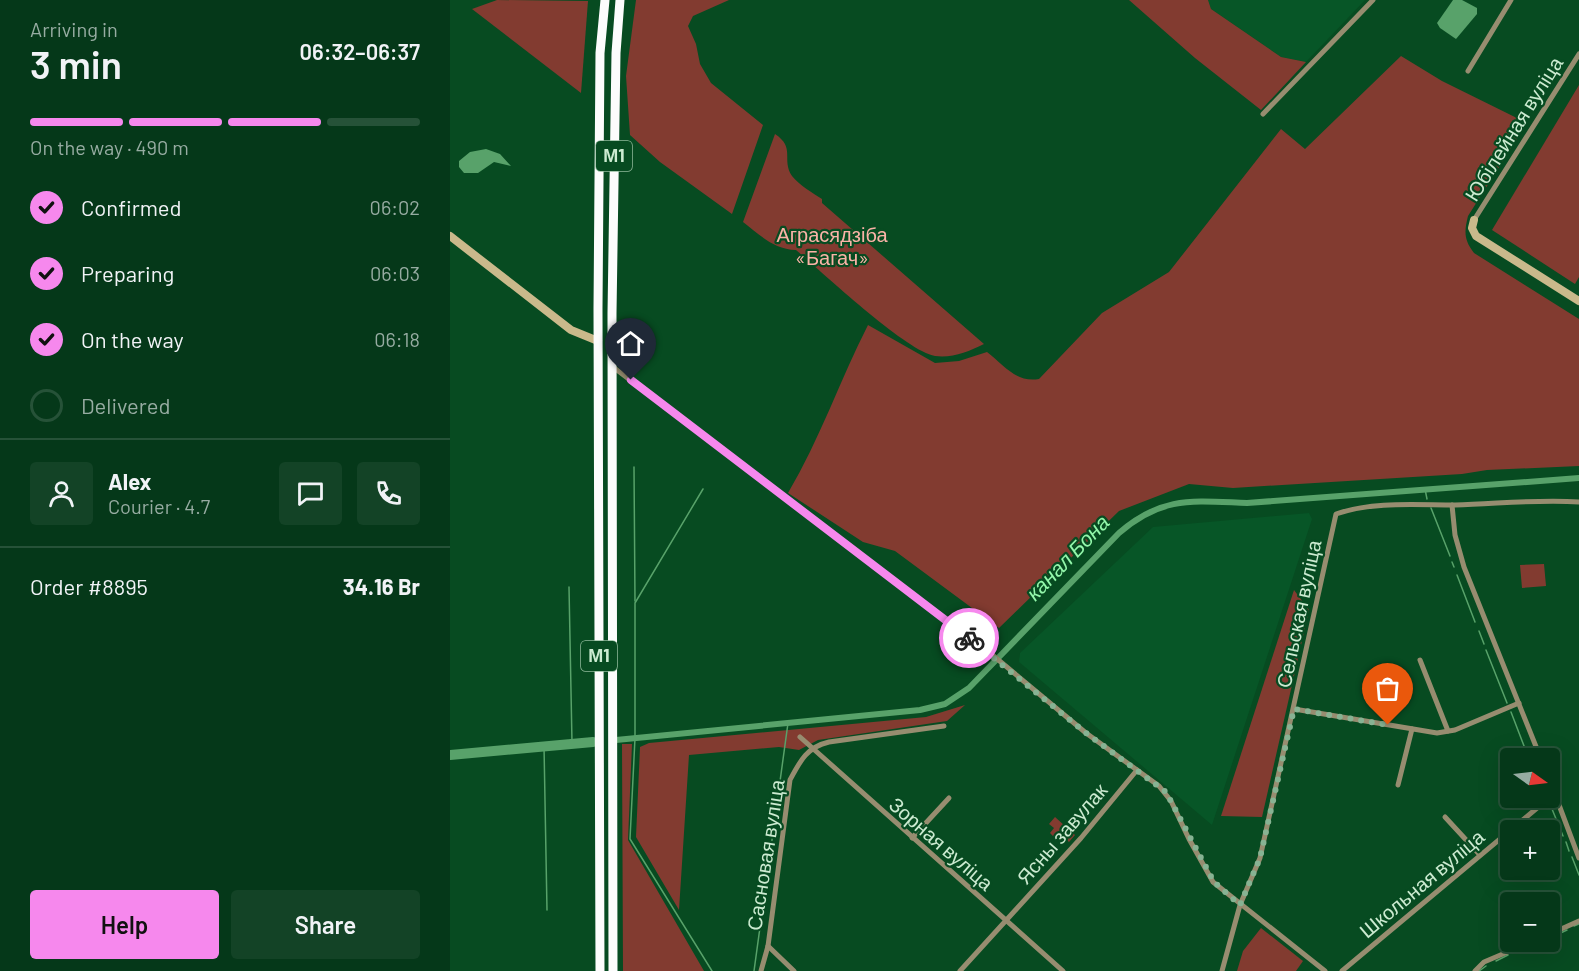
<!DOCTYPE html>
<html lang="en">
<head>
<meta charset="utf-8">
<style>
	:root { --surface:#053819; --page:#134326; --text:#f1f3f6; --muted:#97aca2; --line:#265238; --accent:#f688ed }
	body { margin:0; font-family:Barlow,sans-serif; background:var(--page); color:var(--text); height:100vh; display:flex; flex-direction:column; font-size:22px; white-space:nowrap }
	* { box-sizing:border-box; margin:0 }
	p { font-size:20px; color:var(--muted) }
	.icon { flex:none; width:33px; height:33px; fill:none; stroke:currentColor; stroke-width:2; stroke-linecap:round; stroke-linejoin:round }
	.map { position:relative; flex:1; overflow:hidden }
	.side { display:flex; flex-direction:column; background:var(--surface); width:450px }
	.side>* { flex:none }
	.needle { width:39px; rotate:104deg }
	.tools { position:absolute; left:1050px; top:748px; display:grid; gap:12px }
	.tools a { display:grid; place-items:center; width:60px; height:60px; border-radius:6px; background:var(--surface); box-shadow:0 6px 24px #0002,0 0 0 2px var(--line); font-size:30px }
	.pin { position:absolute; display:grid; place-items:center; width:51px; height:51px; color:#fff; margin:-62px -26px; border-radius:50% 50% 50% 0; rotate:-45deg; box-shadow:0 0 6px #0007 }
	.pin .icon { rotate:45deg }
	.courier { position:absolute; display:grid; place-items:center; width:60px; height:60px; margin:-30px; border:4px solid #f688ed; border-radius:50%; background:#fff; color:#222; box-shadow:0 2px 8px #0007 }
	.summary em { font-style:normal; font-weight:600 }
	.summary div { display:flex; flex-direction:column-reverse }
	.summary { display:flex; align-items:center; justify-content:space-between; height:102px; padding:0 30px }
	h1 { font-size:39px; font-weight:600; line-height:45px }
	.bar { display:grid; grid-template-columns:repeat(4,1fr); gap:9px 6px; align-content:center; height:72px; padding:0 30px }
	.bar i { height:8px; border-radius:4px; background:var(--line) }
	.bar .selected { background:var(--accent) }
	.bar p { grid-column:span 4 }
	.line { display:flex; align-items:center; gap:15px; padding:0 30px; border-top:2px solid var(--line) }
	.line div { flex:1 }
	.round { display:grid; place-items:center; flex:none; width:63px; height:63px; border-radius:6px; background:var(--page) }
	ol { padding:0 30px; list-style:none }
	li { display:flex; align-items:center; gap:18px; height:66px }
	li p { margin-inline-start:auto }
	li .icon { padding:6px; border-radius:50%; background:var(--accent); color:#111; stroke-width:4 }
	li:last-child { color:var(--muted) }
	li i { width:33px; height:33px; border:3px solid var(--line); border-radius:50% }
	.primary-button { display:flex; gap:12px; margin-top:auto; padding:12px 30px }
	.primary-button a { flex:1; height:69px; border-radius:6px; background:var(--accent); color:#111; font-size:24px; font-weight:600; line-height:69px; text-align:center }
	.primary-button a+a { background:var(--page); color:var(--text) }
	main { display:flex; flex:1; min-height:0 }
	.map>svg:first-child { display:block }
</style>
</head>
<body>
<main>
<section class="side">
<div class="summary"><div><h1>3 min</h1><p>Arriving in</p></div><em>06:32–06:37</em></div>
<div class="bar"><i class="selected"></i><i class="selected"></i><i class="selected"></i><i></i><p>On the way · 490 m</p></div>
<ol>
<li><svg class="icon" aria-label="check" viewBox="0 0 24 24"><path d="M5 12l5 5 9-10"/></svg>Confirmed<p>06:02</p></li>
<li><svg class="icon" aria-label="check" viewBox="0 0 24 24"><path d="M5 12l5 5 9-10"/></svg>Preparing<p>06:03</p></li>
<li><svg class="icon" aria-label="check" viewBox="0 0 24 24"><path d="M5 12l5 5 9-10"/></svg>On the way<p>06:18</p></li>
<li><i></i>Delivered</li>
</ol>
<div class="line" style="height:108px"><a class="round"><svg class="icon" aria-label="person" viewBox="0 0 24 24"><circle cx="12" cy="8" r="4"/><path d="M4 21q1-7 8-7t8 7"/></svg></a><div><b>Alex</b><p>Courier · 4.7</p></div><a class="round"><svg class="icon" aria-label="chat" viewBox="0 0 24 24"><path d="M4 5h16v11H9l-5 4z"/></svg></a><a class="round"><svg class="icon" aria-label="phone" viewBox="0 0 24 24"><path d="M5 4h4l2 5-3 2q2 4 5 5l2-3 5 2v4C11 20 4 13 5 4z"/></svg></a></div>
<div class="line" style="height:78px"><div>Order #8895</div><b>34.16 Br</b></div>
<div class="primary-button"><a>Help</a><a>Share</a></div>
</section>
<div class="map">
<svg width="1129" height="971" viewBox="0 0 1129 971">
	<rect width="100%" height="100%" fill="#074b21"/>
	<g fill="#075627">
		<path d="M758 0H915L856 62 831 57 761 9Z"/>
		<path d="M859 513 862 519 762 825 569 662 570 653 703 527Z"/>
	</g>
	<g fill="#823b30">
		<path d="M47 0 138 1 131 93 22 9Z"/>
		<path d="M186 0H279L243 16 238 26 246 44 250 64 261 83 313 125 282 214 210 162 180 135 176 76Z"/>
		<path d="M679 0H758L761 9 831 57 856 62 811 110 745 58Z"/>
		<path d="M951 56 992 81 1077 123 1018 216C1014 232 1014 240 1024 253L1129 319V466L1037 470 1012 474 783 488 739 484 669 511 549 628 445 551 413 542 338 493C370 439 390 380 418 325L485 363 509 361 537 352C554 365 566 383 589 379L652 313 719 272 831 129 855 149Z"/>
		<path d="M1129 85V277L1125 284 1042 230Z"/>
		<path d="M325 134C346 148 331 159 342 176 349 185 363 193 372 199V203L534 344C518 352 503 358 485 356 456 351 373 273 346 250 323 249 310 235 293 222Z"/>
		<path d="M1094 564 1096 586 1072 588 1070 565Z"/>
		<path d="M844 590 859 610 812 817 771 816Z"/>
		<path d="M515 705 497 721 368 740 349 750 329 747 239 755 229 910 186 837 190 747 199 743 476 717Z"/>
		<path d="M172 744H182L178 840 254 971H173Z"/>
		<path d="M605 817 625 835 619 842 610 833 605 838 600 833 604 828 599 824Z"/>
		<path d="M811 928 853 961 846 971H787L793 951Z"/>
	</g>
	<g fill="#58a26a">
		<path d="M1003 0H1012L1027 8V14L1006 39 990 28 987 23Z"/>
		<path d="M36 149 50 154 61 166 44 162 28 173H14L9 167V161L20 152Z"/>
	</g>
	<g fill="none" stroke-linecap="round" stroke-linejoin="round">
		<g stroke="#58a26a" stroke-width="1.5">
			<path d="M184 467 185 601"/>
			<path d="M253 489 185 603V738L180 839 262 971"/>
			<path d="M975 489 977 499"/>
			<path d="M981 508 1000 556"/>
			<path d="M1002 562 1004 567"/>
			<path d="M1007 575 1025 622"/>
			<path d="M119 587 122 743"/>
			<path d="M1029 631 1034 644"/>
			<path d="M1036 650 1057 703"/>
			<path d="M1061 712 1079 759"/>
			<path d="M94 746 97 910"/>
			<path d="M1102 809 1113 836"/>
			<path d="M1116 842 1119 851"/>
			<path d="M1122 857 1129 875"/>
			<path d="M1124 926 1129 924"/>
			<path d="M1104 936 1117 930"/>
			<path d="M1084 944 1088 942"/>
			<path d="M1069 950 1078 946"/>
			<path d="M1046 961 1058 955"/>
			<path d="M304 971 338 723"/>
			<path d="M1029 971 1036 966"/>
		</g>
		<path stroke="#58a26a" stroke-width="6" d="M166 740 470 710 495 704 519 688 669 533C713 495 744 501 797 503L1129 478"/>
		<path stroke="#58a26a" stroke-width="10" d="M0 755 143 742"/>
		<g stroke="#978d70" stroke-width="5">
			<path d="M1018 71 1061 0"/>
			<path d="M813 114 923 0"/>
			<path d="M1024 220 1129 54"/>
			<path d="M163 367 540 653 636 733 709 786 721 801 739 839 763 882 875 971"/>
			<path d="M1002 505 1005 535 1014 567 1091 759"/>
			<path d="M970 660 998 731"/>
			<path d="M844 709 987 733 1005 730 1069 703"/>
			<path d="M350 737 613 971"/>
			<path d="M1100 781 1129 858"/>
			<path d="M948 785 962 729"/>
			<path d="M995 817 1030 855"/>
			<path d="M462 838 499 798"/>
			<path d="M1100 934 1129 921"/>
			<path d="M318 946 344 971"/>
			<path d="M311 971 318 946 340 780C350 761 357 747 379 742L494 726"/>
			<path d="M510 971 631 838 687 770"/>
			<path d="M772 971 790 905 810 858 886 514C923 501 967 505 1005 505 1047 504 1087 499 1129 502"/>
			<path d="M892 971 1099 798"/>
			<path d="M1025 971 1034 962 1081 942"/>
		</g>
		<g stroke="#cab98b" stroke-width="8">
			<path d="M1024 220 1022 228 1026 236 1129 301"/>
			<path d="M0 236 121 330 148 341"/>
		</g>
		<g stroke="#fcfcfc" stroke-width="9">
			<path d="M150 971 148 309 150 53 155 0"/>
			<path d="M163 971 162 313 166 53 170 0"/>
		</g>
	</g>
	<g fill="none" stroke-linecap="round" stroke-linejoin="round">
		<path stroke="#87b393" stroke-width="6" stroke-dasharray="0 10.8" d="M519 638 636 733 716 792 764 882 790 905 810 858 844 709 938 725"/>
		<path stroke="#f688ed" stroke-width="8" d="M181 380 519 638"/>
	</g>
	<g text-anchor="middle" stroke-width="4.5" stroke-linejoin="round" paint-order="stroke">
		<g fill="#074b21" stroke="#91bb9c" stroke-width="1.5">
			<rect x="146" y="141" width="36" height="30" rx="4.5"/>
			<rect x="131" y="641" width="36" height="30" rx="4.5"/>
		</g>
		<g font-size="18" font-weight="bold" fill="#ccebd1">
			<text x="164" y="162">М1</text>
			<text x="149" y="662">М1</text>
		</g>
		<g font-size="20" fill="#ccebd1" stroke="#074b21">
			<text transform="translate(1064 129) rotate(-58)" y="7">Юбілейная вуліца</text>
			<text transform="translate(849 614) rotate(-78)" y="7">Сельская вуліца</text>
			<text transform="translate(612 834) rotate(-49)" y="7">Ясны завулак</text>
			<text transform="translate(491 844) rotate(41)" y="7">Зорная вуліца</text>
			<text transform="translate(316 855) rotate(-81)" y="7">Сасновая вуліца</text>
			<text transform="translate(972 884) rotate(-40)" y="7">Школьная вуліца</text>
		</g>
		<g font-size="20" fill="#fab3a7" stroke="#074b21">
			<text x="382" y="242">Аграсядзіба<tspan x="382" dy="23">«Багач»</tspan></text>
		</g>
		<g font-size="21" font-style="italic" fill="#93f7ab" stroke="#074b21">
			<text transform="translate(618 558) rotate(-46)" y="7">канал Бона</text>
		</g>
	</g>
</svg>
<div class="tools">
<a><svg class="needle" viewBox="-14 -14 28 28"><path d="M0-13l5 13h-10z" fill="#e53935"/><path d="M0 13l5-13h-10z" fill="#97aca2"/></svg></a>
<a>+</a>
<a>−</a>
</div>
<div class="pin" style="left:938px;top:725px;background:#ea580c"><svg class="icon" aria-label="bag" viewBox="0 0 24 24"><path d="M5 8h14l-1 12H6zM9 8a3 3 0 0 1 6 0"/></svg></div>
<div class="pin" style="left:181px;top:380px;background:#1f2937"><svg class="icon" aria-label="home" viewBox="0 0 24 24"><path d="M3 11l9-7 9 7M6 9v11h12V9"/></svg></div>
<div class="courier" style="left:519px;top:638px"><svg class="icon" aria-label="bike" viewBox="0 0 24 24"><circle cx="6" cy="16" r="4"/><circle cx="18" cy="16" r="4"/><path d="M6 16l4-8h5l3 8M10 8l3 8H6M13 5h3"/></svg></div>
</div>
</main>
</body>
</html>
